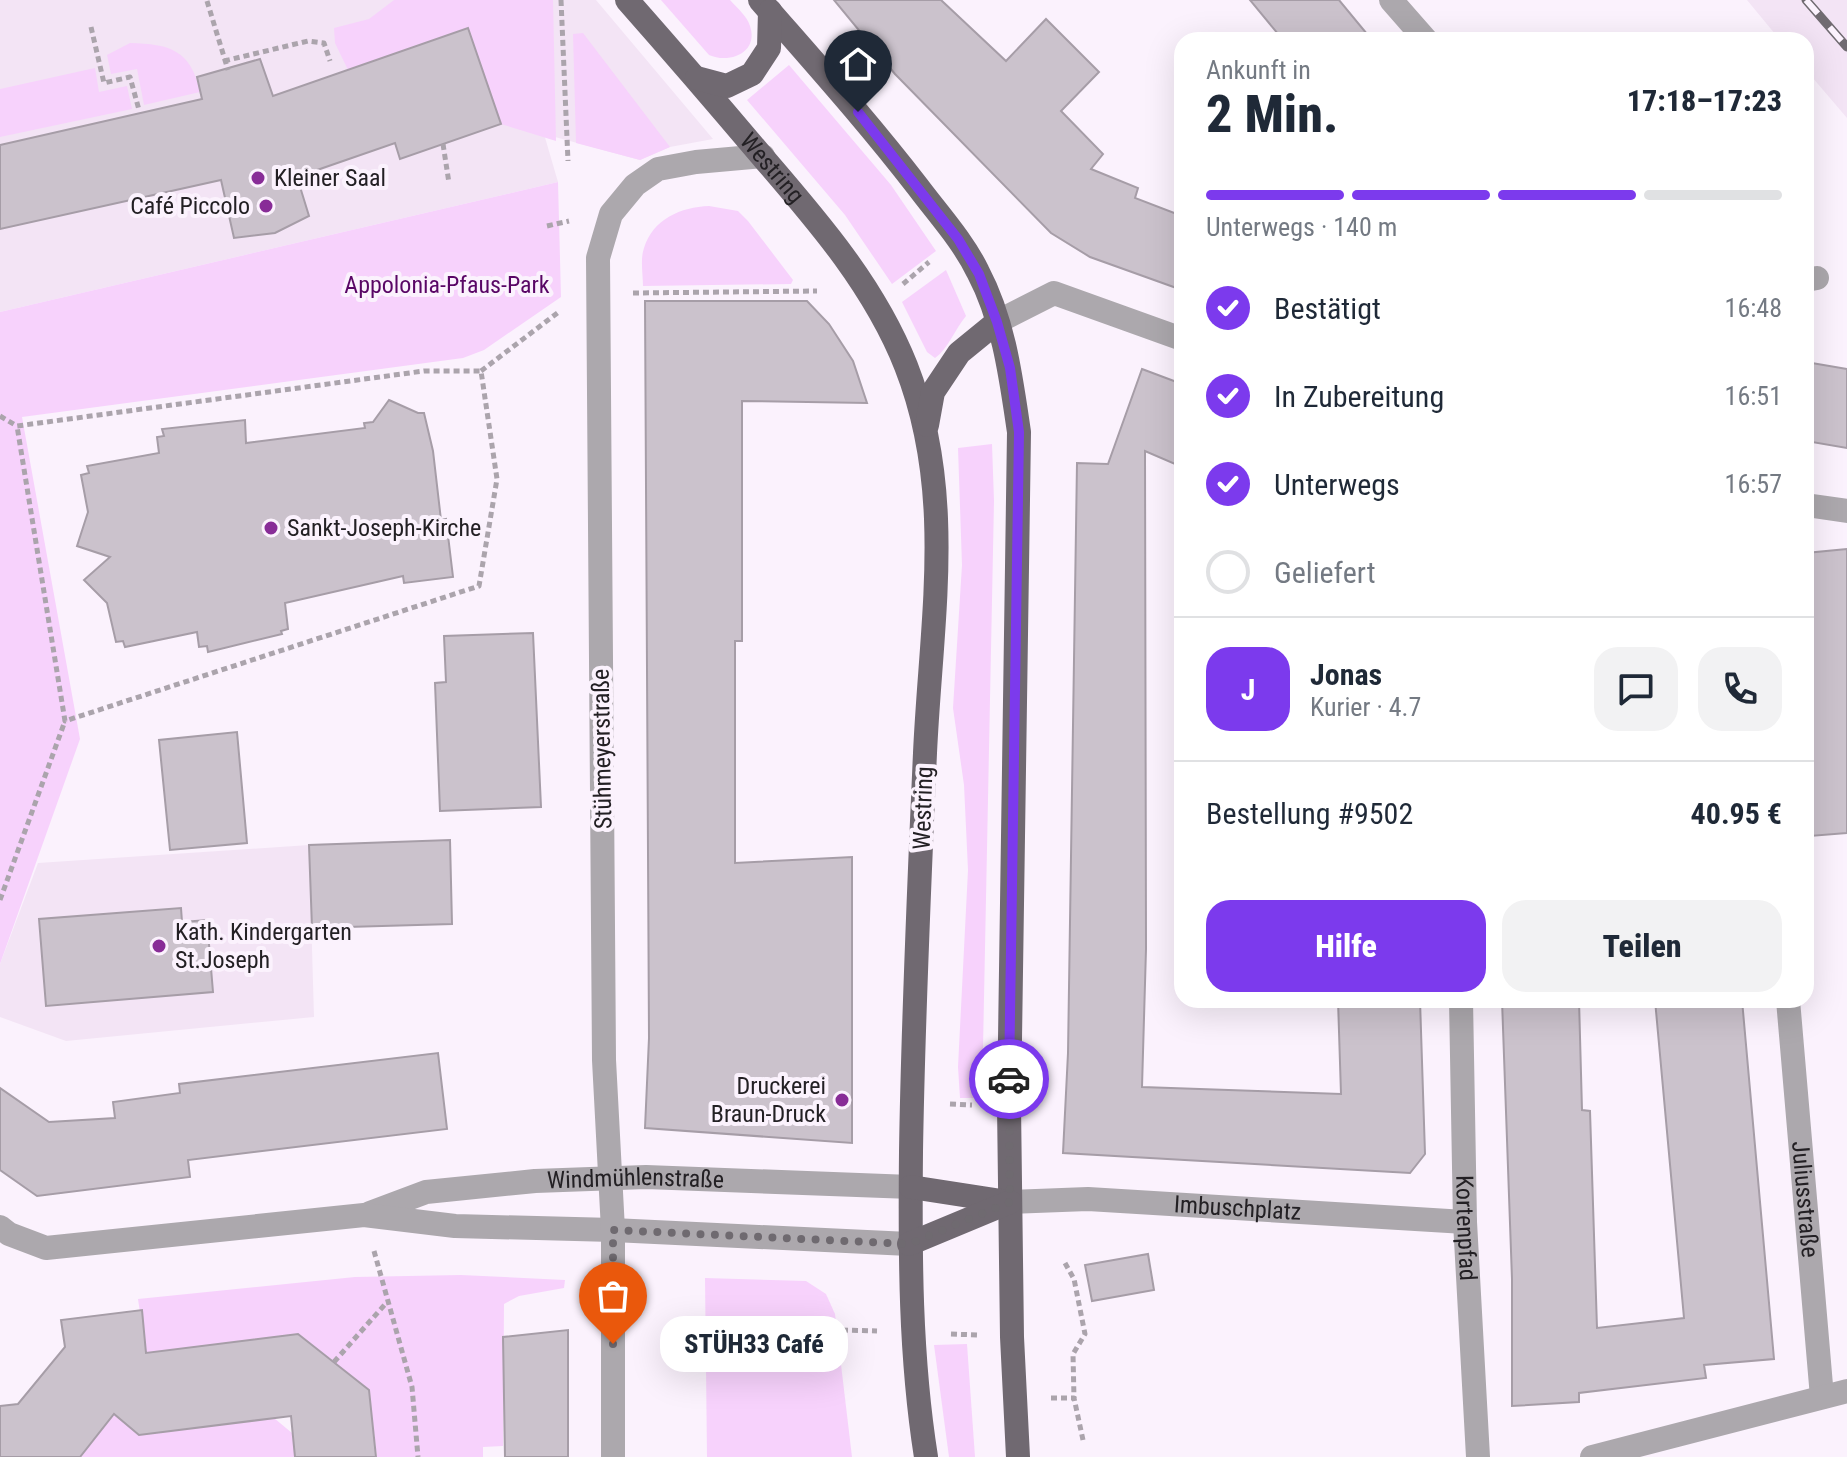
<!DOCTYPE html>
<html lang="de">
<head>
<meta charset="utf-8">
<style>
	:root { --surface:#fff; --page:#f2f2f3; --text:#1f2937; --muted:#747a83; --line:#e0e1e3; --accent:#7c3aed }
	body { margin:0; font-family:"Roboto Condensed",sans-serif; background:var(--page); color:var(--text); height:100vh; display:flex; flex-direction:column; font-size:30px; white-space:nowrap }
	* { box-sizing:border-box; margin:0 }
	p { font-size:26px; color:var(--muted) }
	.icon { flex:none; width:44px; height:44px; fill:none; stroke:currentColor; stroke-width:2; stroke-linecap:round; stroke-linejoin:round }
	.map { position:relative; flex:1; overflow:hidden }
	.panel { position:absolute; left:1174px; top:32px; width:640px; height:976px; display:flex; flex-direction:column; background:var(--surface); border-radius:24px; box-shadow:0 8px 32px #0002 }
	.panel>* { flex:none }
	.pin { position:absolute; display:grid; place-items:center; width:68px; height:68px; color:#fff; margin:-82px -34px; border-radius:50% 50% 50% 0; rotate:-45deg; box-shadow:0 0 8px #0007 }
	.pin .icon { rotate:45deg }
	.courier { position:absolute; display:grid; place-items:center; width:80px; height:80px; margin:-40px; border:6px solid #7c3aed; border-radius:50%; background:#fff; color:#222; box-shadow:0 2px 10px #0007 }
	.bubble { position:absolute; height:56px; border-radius:24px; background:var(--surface); box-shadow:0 8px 32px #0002; font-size:26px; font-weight:800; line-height:56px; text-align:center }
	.head em { font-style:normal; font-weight:800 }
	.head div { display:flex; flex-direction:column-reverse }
	.head { display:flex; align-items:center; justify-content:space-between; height:136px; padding:0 32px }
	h1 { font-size:52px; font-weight:800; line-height:60px }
	.bar { display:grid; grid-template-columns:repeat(4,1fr); gap:12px 8px; align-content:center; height:96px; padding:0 32px }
	.bar i { height:10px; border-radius:6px; background:var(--line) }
	.bar .active { background:var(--accent) }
	.bar p { grid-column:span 4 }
	.line { display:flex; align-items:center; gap:20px; padding:0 32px; border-top:2px solid var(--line) }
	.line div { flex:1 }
	.round { display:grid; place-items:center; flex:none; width:84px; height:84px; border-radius:24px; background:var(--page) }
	ol { padding:0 32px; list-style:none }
	li { display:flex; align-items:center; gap:24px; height:88px }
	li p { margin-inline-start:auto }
	li .icon { padding:8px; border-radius:50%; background:var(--accent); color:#fff; stroke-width:4 }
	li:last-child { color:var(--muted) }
	li i { width:44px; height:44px; border:4px solid var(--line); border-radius:50% }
	.primary-button { display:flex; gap:16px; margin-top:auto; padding:16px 32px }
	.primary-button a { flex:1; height:92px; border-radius:24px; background:var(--accent); color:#fff; font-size:32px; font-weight:800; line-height:92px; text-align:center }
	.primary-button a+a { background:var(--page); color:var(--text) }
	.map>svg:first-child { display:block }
</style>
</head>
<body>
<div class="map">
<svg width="1847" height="1457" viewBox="0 0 1847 1457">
	<rect width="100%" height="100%" fill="#fbf2fd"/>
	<g fill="#f3e4f5">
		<path d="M0 0H596L713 139 670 147 640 160 544 134 558 182 0 312Z"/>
		<path d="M1747 0H1847V118L1806 70V40H1780Z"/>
		<path d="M309 845 314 1017 66 1041 0 1017V964L38 863Z"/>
	</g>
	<g fill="#f7d2fc">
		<path d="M394 0H553L556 141 501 124 468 28 348 70 335 43 334 28 369 19Z"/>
		<path d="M661 0H730C737 8 747 16 750 26 759 53 729 64 709 55Z"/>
		<path d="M583 33 670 147 640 160 576 143 573 34Z"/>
		<path d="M130 43C170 44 191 50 200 92L144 105 137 69 111 74 107 55Z"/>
		<path d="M789 65 891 185 936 251 892 284 845 215 747 100Z"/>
		<path d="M95 68 99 92 127 86 132 109 0 137V89Z"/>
		<path d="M558 182 561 297 484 350 463 358 22 417 80 739 0 964V312Z"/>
		<path d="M709 206 738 211 748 221 793 280 791 284 643 286C643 274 640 259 644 248 653 219 681 207 709 206Z"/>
		<path d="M946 270 966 316C955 329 948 349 935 358L927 352 902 302Z"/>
		<path d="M992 444 994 501 982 1098H960L958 1067 968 870 964 785 953 708 962 565 958 448Z"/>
		<path d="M461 1275 565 1280 564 1288 519 1296 504 1304 503 1446 483 1447V1457H377L369 1390 298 1334 146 1353 138 1299 355 1277Z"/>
		<path d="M705 1278 806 1281 826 1294 835 1314 852 1457H707Z"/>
		<path d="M967 1344 975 1457H949L934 1345Z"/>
		<path d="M124 1403 125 1423 139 1435 274 1418 292 1433 295 1457H80Z"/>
	</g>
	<g fill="#cbc2cc" stroke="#a69da7" stroke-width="2">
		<path d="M834 0H941L1006 61 1046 19 1099 72 1061 111 1103 154 1091 169 1138 188 1135 198 1182 216V290L1090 257 1051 233 895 74Z"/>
		<path d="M1250 0H1339L1372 40H1283Z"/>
		<path d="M468 28 501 124 400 159 395 143 297 177 309 216 275 233 234 238 221 180 0 229V145L202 99 197 77 260 59 273 96Z"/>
		<path d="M645 301H807L829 324 853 361 867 403 742 401V641H735V863L852 857V1143L645 1128 649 1038Z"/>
		<path d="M1806 362 1847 369V448L1806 441Z"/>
		<path d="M1142 369 1182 384V467L1145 451 1146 949 1142 1087 1341 1094 1338 1000H1420L1425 1154 1410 1173 1063 1153 1068 1053 1077 463 1108 464Z"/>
		<path d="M389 400 418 413H424L433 451 441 520 446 519 453 577 404 583 403 576 285 603 288 629 281 631 282 634 208 652 207 646 199 647 197 632 125 647 123 641 116 642 107 603 84 580 110 557 77 546 88 512 81 475 89 473 87 466 159 453 157 437 164 436 162 429 245 420 246 443 365 428 364 423 373 422Z"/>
		<path d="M1847 549V833L1810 836 1806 790V553Z"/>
		<path d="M533 633 541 807 440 811 435 683 446 682 444 636Z"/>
		<path d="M237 732 247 843 170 850 159 740Z"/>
		<path d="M450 840 452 924 312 928 309 845Z"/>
		<path d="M181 908 182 922 207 920 213 992 46 1006 39 919Z"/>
		<path d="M1502 1000H1579L1582 1110 1590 1111 1597 1328 1684 1318 1655 1000H1742L1774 1359 1704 1365 1706 1378 1579 1393V1402L1512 1406V1279Z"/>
		<path d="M438 1053 447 1129 188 1160 190 1177 37 1196 0 1170V1088L49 1122 115 1118 113 1102 180 1093 179 1084Z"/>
		<path d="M1148 1254 1154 1290 1092 1301 1085 1265Z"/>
		<path d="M142 1310 146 1353 298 1334 369 1390 376 1457H295L291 1416 139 1435 114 1414 80 1457H0V1406L18 1404 65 1347 61 1320Z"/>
		<path d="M568 1330V1457H505L503 1337Z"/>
	</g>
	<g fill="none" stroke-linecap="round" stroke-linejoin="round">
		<g stroke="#aba4ac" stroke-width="5" stroke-dasharray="6 4" stroke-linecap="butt">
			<path d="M561 0 568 161"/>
			<path d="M207 1 228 70"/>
			<path d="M91 27 104 83 130 77 139 110"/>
			<path d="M224 61 308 41 324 43 330 61"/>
			<path d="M443 144 449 183"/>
			<path d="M547 226 569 221"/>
			<path d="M903 284 929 262"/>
			<path d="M633 293 817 291"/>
			<path d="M481 371 560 311"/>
			<path d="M0 416 17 426 424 371H481L497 479 479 586 65 721 17 426"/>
			<path d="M0 900 65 721"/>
			<path d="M950 1104 972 1105"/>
			<path d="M374 1251 412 1387 418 1457"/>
			<path d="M1065 1263 1074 1279 1085 1334 1073 1354 1074 1398"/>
			<path d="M842 1330 877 1331"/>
			<path d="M951 1334 977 1335"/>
			<path d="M334 1362 387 1302"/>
			<path d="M1051 1398H1074L1083 1440"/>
		</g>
		<path stroke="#aca8ad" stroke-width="24" d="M1806 280 1817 278"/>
		<g stroke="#aca8ad" stroke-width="24">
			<path d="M1391 0 1426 40"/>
			<path d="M997 322 1054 293 1182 339"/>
			<path d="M1806 505 1847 511"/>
			<path id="s1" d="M1461 1000 1465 1222 1478 1457"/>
			<path id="s2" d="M1788 1000 1822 1397"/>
			<path id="s3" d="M1010 1202 1088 1199 1465 1222"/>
			<path id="s4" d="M370 1213 426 1192 535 1181 646 1177 911 1187"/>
			<path d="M0 1227 9 1234 46 1248 364 1215 455 1226 613 1230 909 1244"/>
			<path d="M613 1457V1230L604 1060 598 258 611 214 635 185 658 169 696 162 763 156"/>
			<path d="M1592 1457 1847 1391"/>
		</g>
		<g stroke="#706971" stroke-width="24">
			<path id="s5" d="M627 0C672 51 716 102 760 154 816 219 874 285 906 366 956 493 931 621 925 753 919 886 913 1019 911 1152 910 1255 910 1356 926 1457"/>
			<path d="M760 0C814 62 868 122 918 187 939 215 963 241 978 272 1004 321 1011 378 1019 432L1009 1106 1012 1337 1018 1457"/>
			<path d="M697 78 727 86 752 74 769 48 770 11"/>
			<path d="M927 425 933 392 959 353 997 322"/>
			<path d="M911 1187 1008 1202"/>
			<path d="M909 1244 1010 1202"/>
		</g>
		<defs>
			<path id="rail" d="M1806 0 1847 47"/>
		</defs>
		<use href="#rail" stroke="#706b71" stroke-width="9"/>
		<use href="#rail" stroke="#fbf2fd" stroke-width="6" stroke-dasharray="18" stroke-linecap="butt"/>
	</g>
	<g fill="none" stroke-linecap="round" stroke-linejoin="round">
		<path stroke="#6f6a70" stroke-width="8" stroke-dasharray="0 14.4" d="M613 1344V1230L909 1244 1010 1202 1009 1079"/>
		<path stroke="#7c3aed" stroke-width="10" d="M858 112 958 239 979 274 997 322 1010 368 1019 432 1009 1079"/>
	</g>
	<g fill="#882c97" stroke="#fbf2fd" stroke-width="3">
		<circle cx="258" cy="178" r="8"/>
		<circle cx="266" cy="206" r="8"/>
		<circle cx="271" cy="528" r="8"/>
		<circle cx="159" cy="946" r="8"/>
		<circle cx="842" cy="1100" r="8"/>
	</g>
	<g text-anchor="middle" stroke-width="8" stroke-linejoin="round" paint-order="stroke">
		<g font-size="24" fill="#232024" stroke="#fbf2fd">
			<text dy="8" stroke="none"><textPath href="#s5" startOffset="222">Westring</textPath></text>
			<text transform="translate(602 749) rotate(-91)" y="8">Stühmeyerstraße</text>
			<text transform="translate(923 808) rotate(-88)" y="8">Westring</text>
			<text dy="8" stroke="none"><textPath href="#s4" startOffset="270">Windmühlenstraße</textPath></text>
			<text dy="8" stroke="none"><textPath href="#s2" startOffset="200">Juliusstraße</textPath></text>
			<text dy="8" stroke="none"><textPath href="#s3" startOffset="228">Imbuschplatz</textPath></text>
			<text dy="8" stroke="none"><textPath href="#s1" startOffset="228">Kortenpfad</textPath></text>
		</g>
		<g font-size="24" fill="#232024" stroke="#fbf2fd" text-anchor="start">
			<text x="274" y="186">Kleiner Saal</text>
			<text x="250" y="214" text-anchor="end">Café Piccolo</text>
			<text x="287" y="536">Sankt-Joseph-Kirche</text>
			<text x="175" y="940">Kath. Kindergarten<tspan x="175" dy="28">St.Joseph</tspan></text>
			<text x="826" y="1094" text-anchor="end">Druckerei<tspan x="826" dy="28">Braun-Druck</tspan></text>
		</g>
		<g font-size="24" fill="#590665" stroke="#fbf2fd">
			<text x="447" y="293">Appolonia-Pfaus-Park</text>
		</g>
	</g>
</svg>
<div class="pin" style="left:613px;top:1344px;background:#ea580c"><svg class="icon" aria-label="bag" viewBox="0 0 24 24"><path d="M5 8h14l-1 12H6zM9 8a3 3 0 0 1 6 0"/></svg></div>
<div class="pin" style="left:858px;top:112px;background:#1f2937"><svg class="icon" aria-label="home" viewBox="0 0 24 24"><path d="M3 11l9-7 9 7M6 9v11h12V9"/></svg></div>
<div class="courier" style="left:1009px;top:1079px"><svg class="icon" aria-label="car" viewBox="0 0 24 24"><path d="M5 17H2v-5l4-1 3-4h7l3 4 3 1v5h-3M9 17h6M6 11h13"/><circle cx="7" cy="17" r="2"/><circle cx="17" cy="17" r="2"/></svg></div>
<div class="bubble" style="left:660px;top:1316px;width:188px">STÜH33 Café</div>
<section class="panel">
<div class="head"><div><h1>2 Min.</h1><p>Ankunft in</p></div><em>17:18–17:23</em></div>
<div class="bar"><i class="active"></i><i class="active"></i><i class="active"></i><i></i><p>Unterwegs · 140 m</p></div>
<ol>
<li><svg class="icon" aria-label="check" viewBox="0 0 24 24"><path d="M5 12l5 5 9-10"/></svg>Bestätigt<p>16:48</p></li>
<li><svg class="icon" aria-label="check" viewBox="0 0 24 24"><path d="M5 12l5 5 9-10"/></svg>In Zubereitung<p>16:51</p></li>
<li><svg class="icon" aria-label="check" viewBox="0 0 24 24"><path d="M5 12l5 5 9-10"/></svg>Unterwegs<p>16:57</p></li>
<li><i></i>Geliefert</li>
</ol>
<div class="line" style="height:144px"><b class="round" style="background:var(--accent);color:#fff">J</b><div><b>Jonas</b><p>Kurier · 4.7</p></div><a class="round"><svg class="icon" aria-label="chat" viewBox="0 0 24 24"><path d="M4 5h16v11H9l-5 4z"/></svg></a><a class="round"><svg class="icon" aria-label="phone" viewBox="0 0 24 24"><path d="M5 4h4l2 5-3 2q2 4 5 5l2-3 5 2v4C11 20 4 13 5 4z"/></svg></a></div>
<div class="line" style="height:104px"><div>Bestellung #9502</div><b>40.95 €</b></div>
<div class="primary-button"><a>Hilfe</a><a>Teilen</a></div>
</section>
</div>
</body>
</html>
